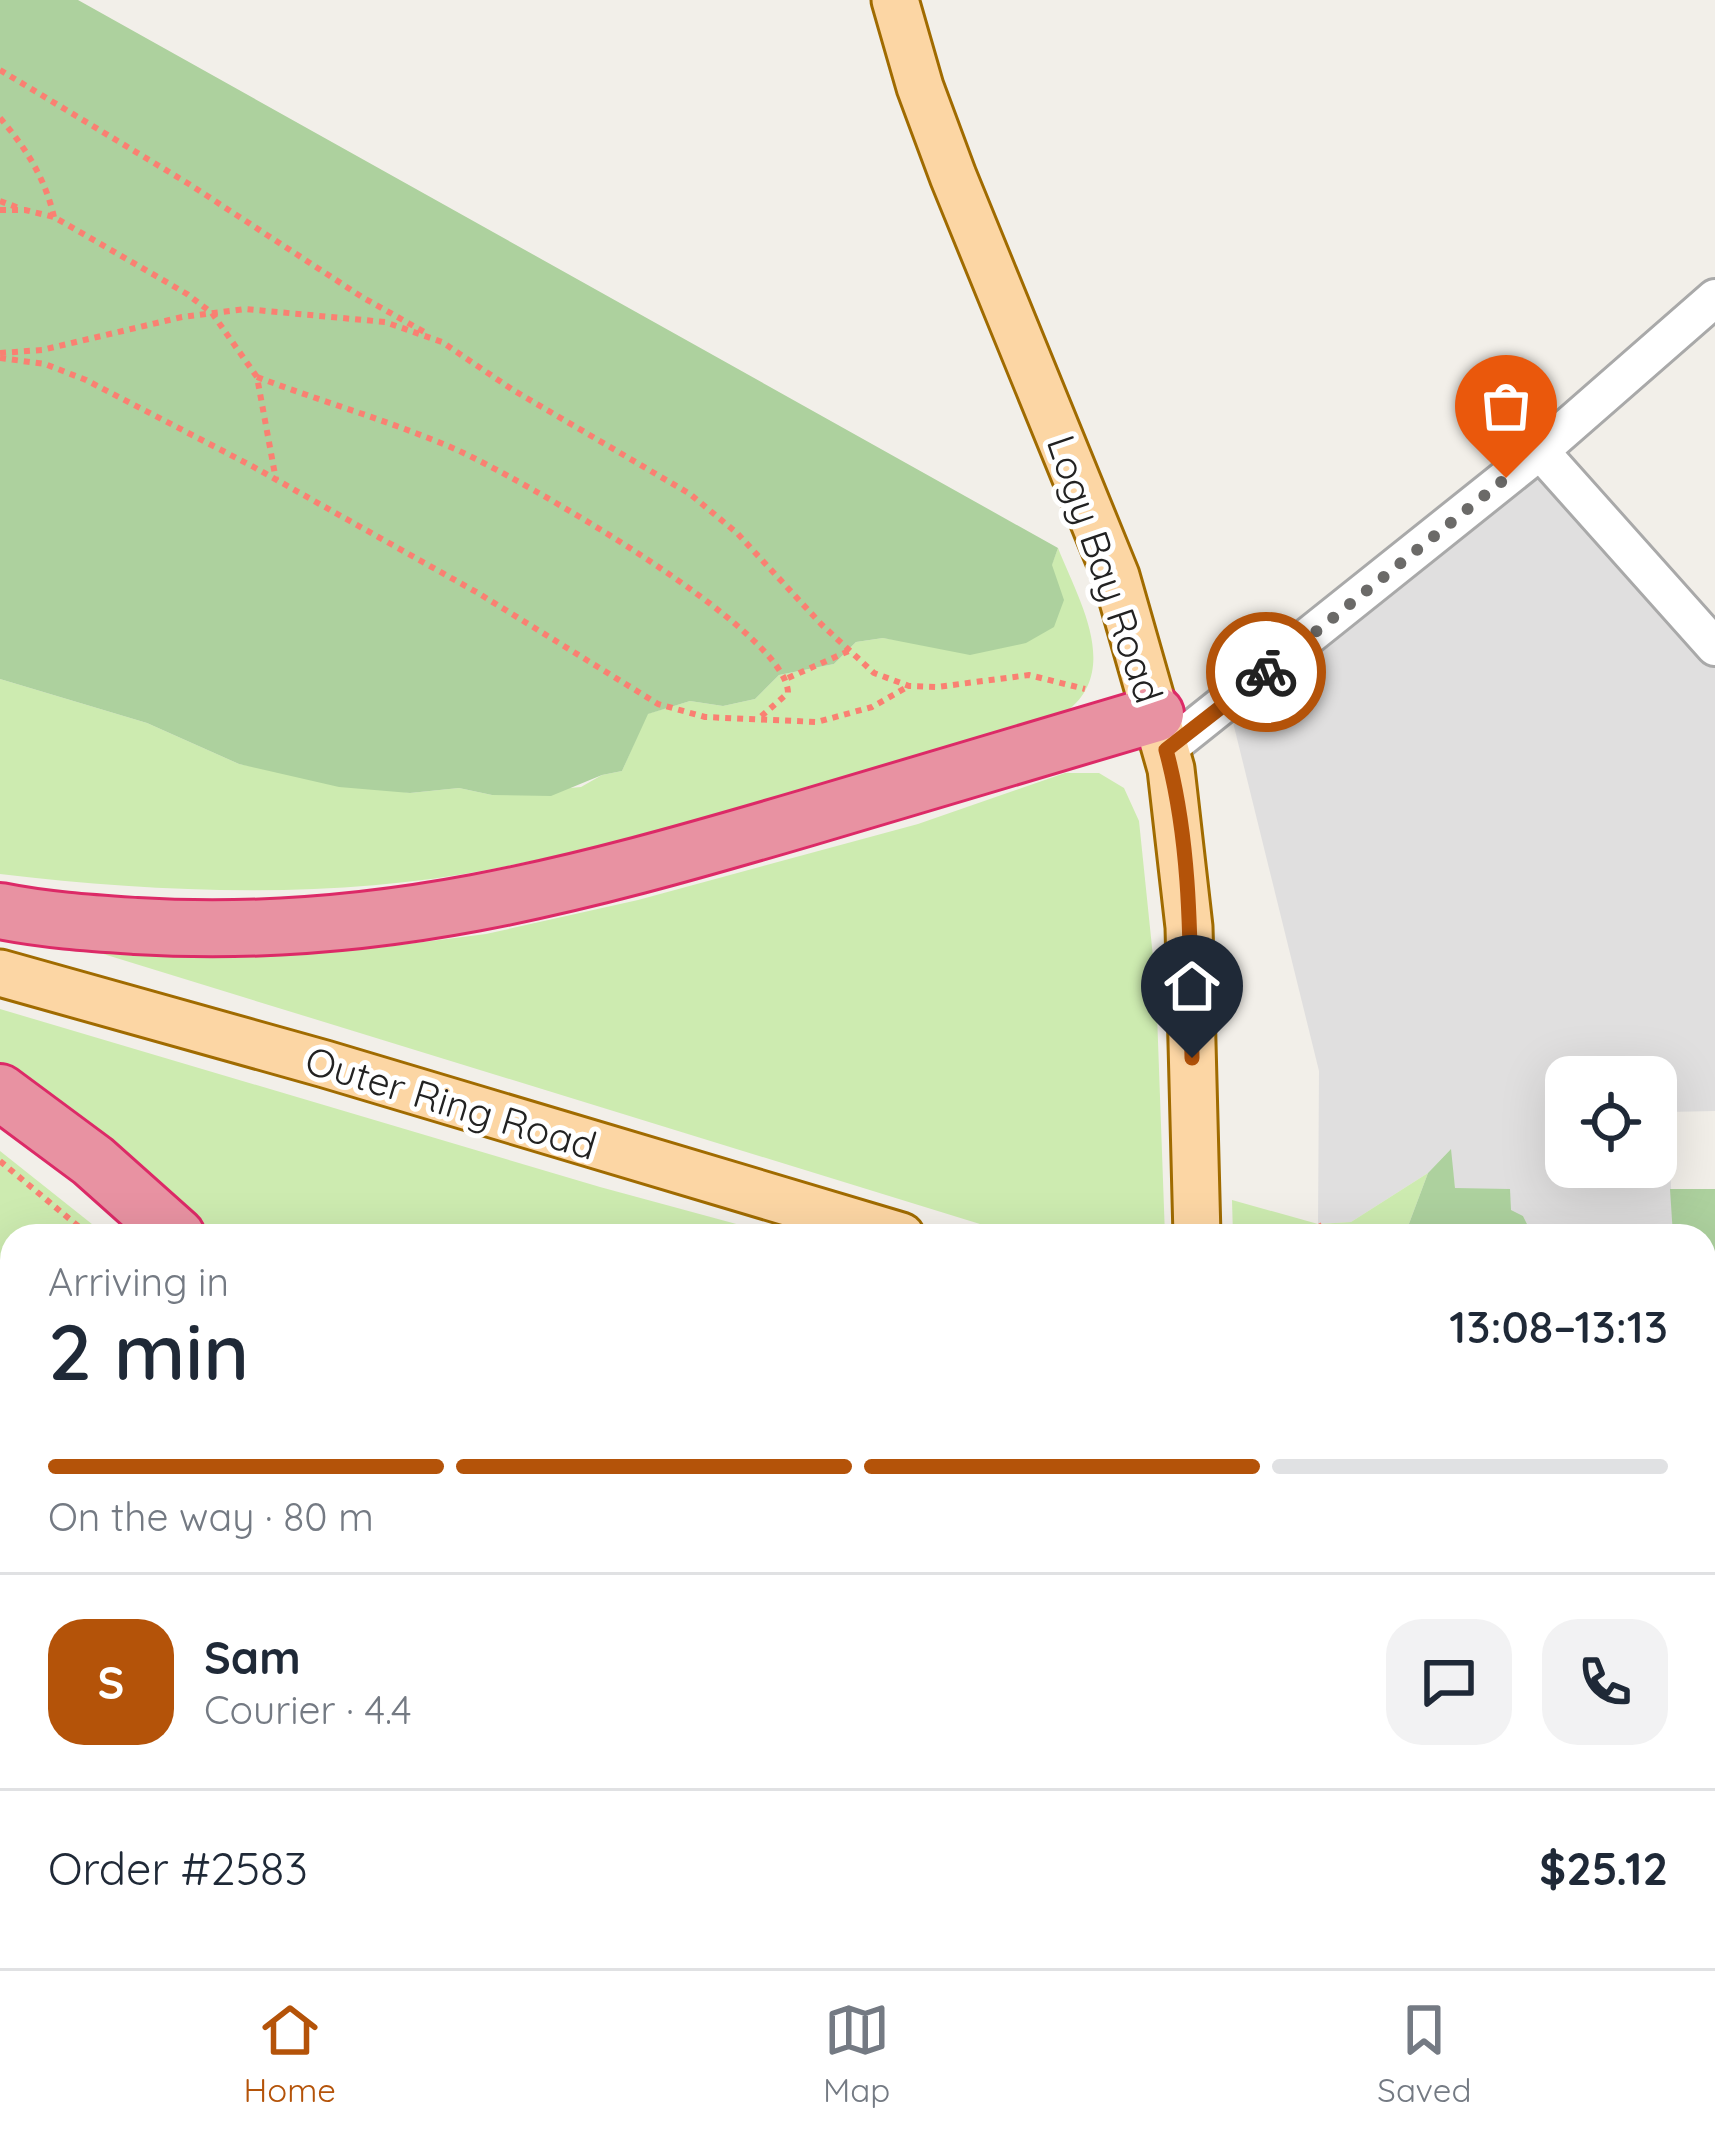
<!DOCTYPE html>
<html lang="en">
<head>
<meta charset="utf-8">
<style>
	:root { --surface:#fff; --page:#f2f2f3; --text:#1f2937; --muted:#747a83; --line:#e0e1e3; --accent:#b45309 }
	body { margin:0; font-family:Quicksand,sans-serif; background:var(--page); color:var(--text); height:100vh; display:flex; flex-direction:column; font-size:45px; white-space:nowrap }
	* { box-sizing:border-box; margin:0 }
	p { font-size:39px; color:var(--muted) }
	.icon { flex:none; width:66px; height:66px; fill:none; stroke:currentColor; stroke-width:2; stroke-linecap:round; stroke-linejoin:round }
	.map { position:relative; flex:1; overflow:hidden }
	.sheet { position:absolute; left:0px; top:1224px; width:1716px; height:744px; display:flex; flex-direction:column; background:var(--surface); border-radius:36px 36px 0 0; box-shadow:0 12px 48px #0002 }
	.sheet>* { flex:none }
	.controls { position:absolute; left:1545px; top:1056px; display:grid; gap:24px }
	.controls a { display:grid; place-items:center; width:132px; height:132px; border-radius:24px; background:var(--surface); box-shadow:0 12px 48px #0002; font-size:60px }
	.pin { position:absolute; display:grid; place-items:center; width:102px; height:102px; color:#fff; margin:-123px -51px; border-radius:50% 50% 50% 0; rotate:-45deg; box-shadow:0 0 12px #0007 }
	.pin .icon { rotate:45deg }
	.courier { position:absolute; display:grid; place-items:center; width:120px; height:120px; margin:-60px; border:9px solid #b45309; border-radius:50%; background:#fff; color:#222; box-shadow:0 3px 15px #0007 }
	.overview em { font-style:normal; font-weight:600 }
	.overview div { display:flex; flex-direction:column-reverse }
	.overview { display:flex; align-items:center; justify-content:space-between; height:204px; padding:0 48px }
	h1 { font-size:78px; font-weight:600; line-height:90px }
	.bar { display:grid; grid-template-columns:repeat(4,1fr); gap:18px 12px; align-content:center; height:144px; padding:0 48px }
	.bar i { height:15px; border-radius:9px; background:var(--line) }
	.bar .selected { background:var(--accent) }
	.bar p { grid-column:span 4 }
	.line { display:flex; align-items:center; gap:30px; padding:0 48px; border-top:3px solid var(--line) }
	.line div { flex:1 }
	.round { display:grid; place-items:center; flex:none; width:126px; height:126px; border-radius:36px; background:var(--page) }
	.tab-bar { display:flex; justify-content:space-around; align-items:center; height:168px; border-top:3px solid var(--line); background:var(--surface); font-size:33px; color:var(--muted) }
	.tab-bar a { display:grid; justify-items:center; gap:6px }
	.tab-bar .selected { color:var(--accent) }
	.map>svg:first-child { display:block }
</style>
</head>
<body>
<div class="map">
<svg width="1715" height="1968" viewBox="0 0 1715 1968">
	<rect width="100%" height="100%" fill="#f2efe9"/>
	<g fill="#e0dfdf" fill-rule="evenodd">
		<path d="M1540 451 1715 647V1111L1668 1112 1673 1236H1533L1523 1216 1455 1189 1450 1150 1428 1173 1351 1222 1318 1224 1319 1071 1228 702ZM1566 1077H1656V1167H1566Z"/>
		<path d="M12 1426V1956H790V1968H0V1439Z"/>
	</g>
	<path fill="#f2dad9" d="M1221 1956H1522V1968H1222Z"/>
	<g fill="#cdebb0">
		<path d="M1058 548C1078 599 1122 670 1066 712 877 768 687 831 492 869 331 900 162 893 0 874V679L147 723 239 764 410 793 459 788 492 795 581 787 602 775 622 771 647 714 690 701 723 706 755 699 779 675 834 664 856 642 883 638 923 644 1052 564Z"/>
		<path d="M1065 773H1099L1124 788 1139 821 1156 986 1165 1236H1019L32 932 131 950 232 958 384 947 486 934 638 900 918 824Z"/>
		<path d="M0 1009 600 1187 781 1236H203L139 1179 0 1066Z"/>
		<path d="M0 1151 107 1236H12V1297L0 1290Z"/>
		<path d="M1428 1173 1407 1229 1381 1236H1233L1232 1200 1318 1224 1351 1222Z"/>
		<path d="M1704 1517 1715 1520V1611L1704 1608Z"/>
		<path d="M790 1956H999L1003 1962 967 1968H790Z"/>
	</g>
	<g fill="#add19e">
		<path d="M0 0H78L1058 548 1052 565 1064 600 1054 627 1026 643 970 655 883 638 856 642 834 664 779 675 755 699 723 706 690 701 648 714 622 771 602 775 551 796 492 795 459 788 410 793 339 787 239 764 147 723 0 679Z"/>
		<path d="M1451 1149 1455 1188 1510 1189 1511 1210 1523 1216 1533 1236H1381L1407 1229 1428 1173Z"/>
		<path d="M1670 1189H1715V1383L1704 1381V1236H1673Z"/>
		<path d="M999 1956H1148L1150 1968H967L1002 1962Z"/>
	</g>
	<path fill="#c8facc" d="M0 1290 12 1297V1426L0 1439Z"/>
	<path fill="#e2e2e2" d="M1704 1608 1715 1611V1822L1704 1821Z"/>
	<path fill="#c7bfb8" stroke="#c4b6ab" stroke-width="3" d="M1704 1821 1715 1822V1968H1567L1568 1956H1704Z"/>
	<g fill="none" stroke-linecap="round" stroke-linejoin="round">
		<defs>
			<g id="minor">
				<path d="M1540 451 1715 647"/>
				<path d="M1166 750 1540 451 1715 298"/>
				<path d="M0 1660 12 1670"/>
				<path d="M1704 1672 1715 1675"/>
				<path d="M136 1968 141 1956"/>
			</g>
			<g id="major">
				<path d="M895 0 920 87 953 176 1116 576 1171 769 1189 927 1197 1236"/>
				<path d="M0 973 325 1064 901 1236"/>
				<path d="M1704 1479 1715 1483"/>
				<path d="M1221 1956 1222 1968"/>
			</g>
			<g id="highway">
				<path d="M0 911C44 920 91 923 136 926 376 941 578 885 806 818 923 783 1040 749 1156 714"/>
				<path d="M0 1092 93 1161 177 1236"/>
			</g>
		</defs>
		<use href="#minor" stroke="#a9a9a9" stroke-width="42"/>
		<use href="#major" stroke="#a06b00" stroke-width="51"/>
		<use href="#highway" stroke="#dc2a67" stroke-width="60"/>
		<g stroke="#fa8072" stroke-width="6" stroke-dasharray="6 6" stroke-linecap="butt">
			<path d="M0 70 189 184 362 297 426 333"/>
			<path d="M0 118C26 148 45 178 54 217"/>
			<path d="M0 201 19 208"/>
			<path d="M0 210H25L54 217 187 294 212 313 257 377 276 480"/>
			<path d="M0 353 42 350 182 317 245 309 385 322 442 342 513 390 690 494 737 533 822 625 874 673 909 686 937 687 1029 675 1085 689"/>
			<path d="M0 358 45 364 86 380 252 466 478 593 658 704 705 717 817 722 872 707 909 686"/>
			<path d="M257 377C323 402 390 421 455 449 516 476 788 630 788 693L757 720"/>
			<path d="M788 678 851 650"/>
			<path d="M0 1161 90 1236"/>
			<path d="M1318 1224 1325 1236"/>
			<path d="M1704 1390 1715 1392"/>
		</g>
		<use href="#minor" stroke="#fff" stroke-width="36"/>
		<use href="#major" stroke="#fcd6a4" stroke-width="45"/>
		<use href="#highway" stroke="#e892a2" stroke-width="54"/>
	</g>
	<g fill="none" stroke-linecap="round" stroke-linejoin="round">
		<path stroke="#6b6a68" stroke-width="12" stroke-dasharray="0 21.6" d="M1266 672 1506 478"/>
		<path stroke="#b45309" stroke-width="15" d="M1192 1058C1190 957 1193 849 1166 750L1266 672"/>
	</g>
	<g text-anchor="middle" stroke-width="10" stroke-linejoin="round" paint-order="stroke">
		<g font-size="39" fill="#222" stroke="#fff">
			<text transform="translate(1105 569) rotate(71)" y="14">Logy Bay Road</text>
			<text transform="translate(451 1103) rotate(17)" y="14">Outer Ring Road</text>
		</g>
	</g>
</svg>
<div class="controls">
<a><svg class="icon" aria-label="locate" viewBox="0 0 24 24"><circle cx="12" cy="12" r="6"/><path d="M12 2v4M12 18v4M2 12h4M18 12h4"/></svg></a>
</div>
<div class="pin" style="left:1506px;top:478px;background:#ea580c"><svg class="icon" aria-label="bag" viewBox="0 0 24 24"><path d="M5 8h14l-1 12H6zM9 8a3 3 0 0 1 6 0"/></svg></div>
<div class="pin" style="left:1192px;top:1058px;background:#1f2937"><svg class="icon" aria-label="home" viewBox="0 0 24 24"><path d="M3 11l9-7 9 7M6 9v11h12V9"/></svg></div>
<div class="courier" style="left:1266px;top:672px"><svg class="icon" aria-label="bike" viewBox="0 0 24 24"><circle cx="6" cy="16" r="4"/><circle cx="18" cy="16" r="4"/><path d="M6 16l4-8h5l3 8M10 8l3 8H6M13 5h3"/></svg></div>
<section class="sheet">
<div class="overview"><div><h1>2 min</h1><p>Arriving in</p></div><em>13:08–13:13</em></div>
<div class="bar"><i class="selected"></i><i class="selected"></i><i class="selected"></i><i></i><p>On the way · 80 m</p></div>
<div class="line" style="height:216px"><b class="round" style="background:var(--accent);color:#fff">S</b><div><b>Sam</b><p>Courier · 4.4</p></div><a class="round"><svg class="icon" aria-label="chat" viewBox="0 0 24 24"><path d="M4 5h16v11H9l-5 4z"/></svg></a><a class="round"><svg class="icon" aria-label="phone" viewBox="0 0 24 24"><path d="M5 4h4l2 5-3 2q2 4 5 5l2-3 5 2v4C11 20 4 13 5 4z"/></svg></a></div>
<div class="line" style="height:156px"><div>Order #2583</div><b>$25.12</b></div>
</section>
</div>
<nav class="tab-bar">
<a class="selected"><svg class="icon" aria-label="home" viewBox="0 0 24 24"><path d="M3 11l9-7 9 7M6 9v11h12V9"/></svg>Home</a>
<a><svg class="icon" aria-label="map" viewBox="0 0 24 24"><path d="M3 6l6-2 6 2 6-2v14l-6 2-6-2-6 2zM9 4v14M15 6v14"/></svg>Map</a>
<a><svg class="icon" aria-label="saved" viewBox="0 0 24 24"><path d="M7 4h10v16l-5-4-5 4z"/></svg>Saved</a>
</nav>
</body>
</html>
